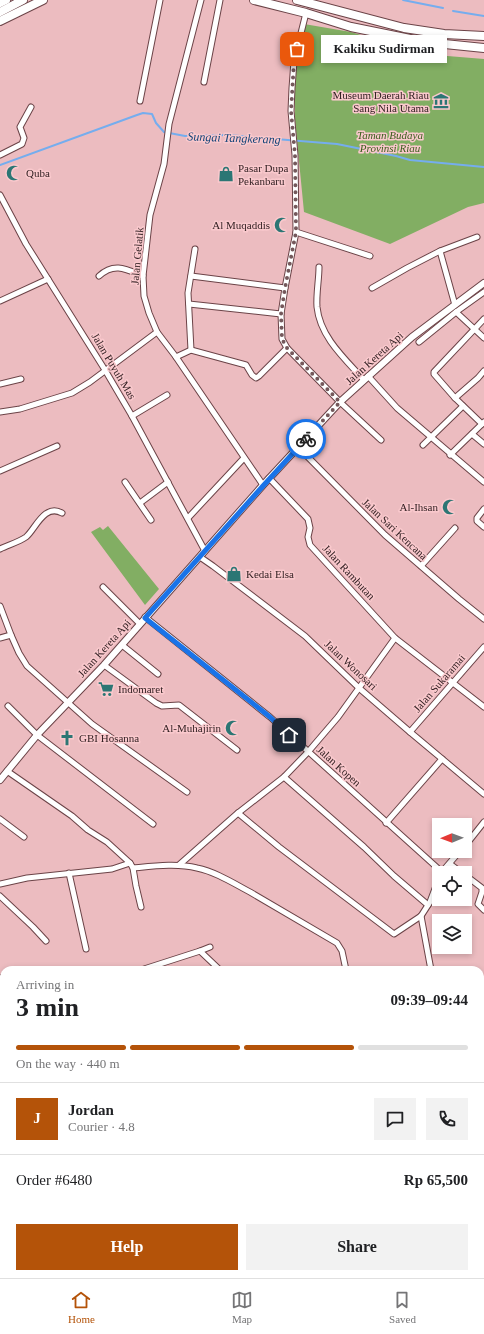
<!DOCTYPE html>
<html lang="en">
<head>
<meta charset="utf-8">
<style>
	:root { --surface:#fff; --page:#f2f2f2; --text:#202124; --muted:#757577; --line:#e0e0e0; --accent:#b45309 }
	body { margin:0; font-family:"Times New Roman",serif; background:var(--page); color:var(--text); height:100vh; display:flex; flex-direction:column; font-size:15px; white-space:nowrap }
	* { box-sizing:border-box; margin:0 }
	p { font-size:13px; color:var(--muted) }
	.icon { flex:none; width:22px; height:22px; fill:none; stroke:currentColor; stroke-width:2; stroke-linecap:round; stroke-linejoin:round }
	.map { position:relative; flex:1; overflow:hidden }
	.panel { position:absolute; left:0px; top:966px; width:484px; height:312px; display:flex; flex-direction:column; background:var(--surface); border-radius:12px 12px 0 0; box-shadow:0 2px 6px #0003 }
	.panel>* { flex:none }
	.needle { width:26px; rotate:269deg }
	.controls { position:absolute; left:432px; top:818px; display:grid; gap:8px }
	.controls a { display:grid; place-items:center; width:40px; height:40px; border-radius:0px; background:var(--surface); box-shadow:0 2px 6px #0003; font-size:20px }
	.pin { position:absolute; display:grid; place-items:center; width:34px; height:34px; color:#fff; margin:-17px; border-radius:8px; box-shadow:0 2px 6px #0006 }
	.courier { position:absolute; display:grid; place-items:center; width:40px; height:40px; margin:-20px; border:3px solid #1a73e8; border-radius:50%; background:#fff; color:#222; box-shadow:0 1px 5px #0007 }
	.bubble { position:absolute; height:28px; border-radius:0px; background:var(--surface); box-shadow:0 2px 6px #0003; font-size:13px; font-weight:800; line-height:28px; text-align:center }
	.summary em { font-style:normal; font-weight:800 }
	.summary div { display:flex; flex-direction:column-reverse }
	.summary { display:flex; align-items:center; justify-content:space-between; height:68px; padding:0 16px }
	h1 { font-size:26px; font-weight:800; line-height:30px }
	.bar { display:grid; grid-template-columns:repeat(4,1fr); gap:6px 4px; align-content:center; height:48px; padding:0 16px }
	.bar i { height:5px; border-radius:3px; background:var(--line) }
	.bar .active { background:var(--accent) }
	.bar p { grid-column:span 4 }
	.line { display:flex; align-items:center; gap:10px; padding:0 16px; border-top:1px solid var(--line) }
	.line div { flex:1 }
	.round { display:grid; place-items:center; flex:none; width:42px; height:42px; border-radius:0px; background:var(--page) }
	.button { display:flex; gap:8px; margin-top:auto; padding:8px 16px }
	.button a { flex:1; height:46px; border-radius:0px; background:var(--accent); color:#fff; font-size:16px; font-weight:800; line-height:46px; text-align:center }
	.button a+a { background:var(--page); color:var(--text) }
	.menu { display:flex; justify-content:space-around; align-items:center; height:56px; border-top:1px solid var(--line); background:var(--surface); font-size:11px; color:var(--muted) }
	.menu a { display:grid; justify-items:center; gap:2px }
	.menu .active { color:var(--accent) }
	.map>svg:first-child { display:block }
</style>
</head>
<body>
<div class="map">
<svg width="484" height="1278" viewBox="0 0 484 1278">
	<rect width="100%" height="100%" fill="#ecbcc0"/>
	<g fill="#82ae63">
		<path d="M304 24 351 32 423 54 484 59V203L468 207 390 244 304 212 295 120 294 78Z"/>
		<path d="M108 526 159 589 145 605 91 532 100 527 103 530Z"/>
	</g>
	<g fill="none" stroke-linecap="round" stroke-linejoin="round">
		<g stroke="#75adee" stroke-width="2">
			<path d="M403 0 443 8"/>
			<path d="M453 11 484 16"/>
			<path d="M0 165 137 115 143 113 152 114 156 123 164 132 185 136 227 135 337 144 396 156 410 160 484 167"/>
		</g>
		<defs>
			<g id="minor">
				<path d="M201 0 169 124 164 164 150 215 143 276 144 296 149 313 157 332 176 357 263 485"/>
				<path d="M306 13 294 61 292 88 291 111 295 155 296 232 285 288 281 314 282 339 287 348 340 402 381 440"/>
				<path d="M204 82 220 0"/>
				<path d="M140 101 160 0"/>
				<path d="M0 155 22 144 24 138 20 127 31 107"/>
				<path d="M0 195 26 244 105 370 132 416 205 551"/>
				<path d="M296 232 370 256"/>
				<path d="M319 267C319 280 316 294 317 307 320 337 345 359 364 380"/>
				<path d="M99 276C114 262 126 269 143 276"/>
				<path d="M191 276 285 288"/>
				<path d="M372 288 407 268 440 251"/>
				<path d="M0 301 48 279"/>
				<path d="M189 304 281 314"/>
				<path d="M455 305 440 251 477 237"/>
				<path d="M456 312 484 338"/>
				<path d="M419 342 456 312 484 292"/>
				<path d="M191 350 188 293 195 249"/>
				<path d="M176 357 191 350 246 365 252 375 256 378 259 376 287 348"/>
				<path d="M368 376 397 408 484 482"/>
				<path d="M0 384 21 379"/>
				<path d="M455 398 478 378 484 371"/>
				<path d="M0 412 20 409 72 393 90 382 157 332"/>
				<path d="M132 416 167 395"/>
				<path d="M482 424 455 398 434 374V372L484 319"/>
				<path d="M472 434 484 444"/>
				<path d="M423 445 463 406"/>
				<path d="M298 447 385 535 459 599 484 619"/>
				<path d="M450 455 484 422"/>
				<path d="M0 471 57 446"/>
				<path d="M269 478 308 519 310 528 308 537 310 545 395 638 484 707"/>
				<path d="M125 482 151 520"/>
				<path d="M140 503 168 482"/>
				<path d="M484 509 477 518V521L484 527"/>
				<path d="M188 518 244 458"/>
				<path d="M0 549C8 545 19 542 26 537 35 530 44 503 62 513"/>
				<path d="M200 557 213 566 305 636 359 688 410 732 484 794"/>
				<path d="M421 566 455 528"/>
				<path d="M103 587 140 624"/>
				<path d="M0 606 11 635 19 653 27 666 92 724 187 792"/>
				<path d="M145 617 270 717 442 872"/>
				<path d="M0 638 11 635"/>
				<path d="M122 645 158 674"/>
				<path d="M104 665 156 703 162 706 179 705 237 750"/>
				<path d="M8 706 37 735 153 824"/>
				<path d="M410 732 484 647"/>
				<path d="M7 771 72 816 88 830 107 842 130 863 133 868 136 886 141 907"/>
				<path d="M284 777 364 847 394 876 428 905"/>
				<path d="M238 813 279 847 394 934 421 916 430 902 439 878"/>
				<path d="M0 819 24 837"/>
				<path d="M386 823 442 759"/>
				<path d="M465 846 484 822"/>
				<path d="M450 864 462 873"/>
				<path d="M179 865 238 813 284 777 308 752 338 717 395 638"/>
				<path d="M133 868C154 866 177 863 197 868 216 872 233 883 250 892 279 909 308 926 337 943L342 951 346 970"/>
				<path d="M69 873 86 949"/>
				<path d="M441 873 460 851"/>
				<path d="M465 875 482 888V892L478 904 484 910"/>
				<path d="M0 884 27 878 112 869 130 863"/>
				<path d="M0 896 33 927 46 941"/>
				<path d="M421 916 431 970"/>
				<path d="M200 951 210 947"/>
				<path d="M141 970 200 951 220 970"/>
				<path d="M0 978 4 982"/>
				<path d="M480 993 484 992"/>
				<path d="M0 1005 4 1009"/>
				<path d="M480 1164 484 1163"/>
				<path d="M0 1169H4"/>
				<path d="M0 1194 2 1200 0 1214"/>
				<path d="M160 1274V1278"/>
				<path d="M464 1274V1278"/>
				<path d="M88 1278 106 1274"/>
				<path d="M307 1278V1274"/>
			</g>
			<g id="tertiary">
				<path d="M0 780 37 735 104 665 263 485 340 402 412 337 484 283"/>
				<path d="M480 1054H484"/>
				<path d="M0 1120 4 1121"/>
			</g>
			<g id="primary">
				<path d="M254 0 306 13 351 27 425 42 484 48"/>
				<path d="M297 0 404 28 444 34 484 36"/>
				<path d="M0 3 6 0"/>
				<path d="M0 12 23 0"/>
				<path d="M0 21 43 0"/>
			</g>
		</defs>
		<use href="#minor" stroke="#6b4347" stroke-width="7"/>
		<use href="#tertiary" stroke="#6b4347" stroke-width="8"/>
		<use href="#primary" stroke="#6b4347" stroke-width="10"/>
		<use href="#minor" stroke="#fff" stroke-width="5"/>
		<use href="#tertiary" stroke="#fff" stroke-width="6"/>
		<use href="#primary" stroke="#fff" stroke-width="8"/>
	</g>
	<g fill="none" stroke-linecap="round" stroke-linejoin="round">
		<path stroke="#74585b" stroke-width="4" stroke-dasharray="0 7.2" d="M297 49 294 61 291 111 295 155 296 232 285 288 281 314 282 339 287 348 340 402 306 439"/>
		<path stroke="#1a73e8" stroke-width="5" d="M289 735 270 717 145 618 263 486 306 439"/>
	</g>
	<defs>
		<symbol id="museum-bare" viewBox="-9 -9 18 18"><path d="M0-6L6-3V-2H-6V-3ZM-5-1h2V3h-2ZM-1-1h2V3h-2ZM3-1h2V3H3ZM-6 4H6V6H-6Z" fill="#2c7674" stroke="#fac9cd" stroke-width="2.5" paint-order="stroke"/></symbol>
		<symbol id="mosque-bare" viewBox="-9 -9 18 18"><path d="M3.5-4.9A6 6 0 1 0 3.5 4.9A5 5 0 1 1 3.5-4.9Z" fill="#2c7674" stroke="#fac9cd" stroke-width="2.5" paint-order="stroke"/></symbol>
		<symbol id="shop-bare" viewBox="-9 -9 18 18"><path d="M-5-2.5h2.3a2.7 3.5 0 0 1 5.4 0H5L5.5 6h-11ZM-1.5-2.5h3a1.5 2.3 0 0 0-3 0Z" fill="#2c7674" stroke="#fac9cd" stroke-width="2.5" paint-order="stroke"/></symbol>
		<symbol id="supermarket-bare" viewBox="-9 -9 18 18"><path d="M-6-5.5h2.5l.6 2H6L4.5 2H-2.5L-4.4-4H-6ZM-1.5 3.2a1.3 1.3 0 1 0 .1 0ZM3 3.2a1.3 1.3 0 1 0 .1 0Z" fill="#2c7674" stroke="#fac9cd" stroke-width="2.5" paint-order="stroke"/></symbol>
		<symbol id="church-bare" viewBox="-9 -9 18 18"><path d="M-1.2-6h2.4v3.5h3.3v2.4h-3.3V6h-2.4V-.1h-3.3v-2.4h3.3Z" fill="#2c7674" stroke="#fac9cd" stroke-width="2.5" paint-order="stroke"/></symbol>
	</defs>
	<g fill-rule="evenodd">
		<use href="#museum-bare" x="430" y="90" width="22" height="22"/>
		<use href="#mosque-bare" x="3" y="162" width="22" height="22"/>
		<use href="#shop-bare" x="215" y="163" width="22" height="22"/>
		<use href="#mosque-bare" x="271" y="214" width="22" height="22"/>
		<use href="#mosque-bare" x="439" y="496" width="22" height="22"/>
		<use href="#shop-bare" x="223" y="563" width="22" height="22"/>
		<use href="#supermarket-bare" x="95" y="678" width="22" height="22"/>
		<use href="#mosque-bare" x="222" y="717" width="22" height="22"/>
		<use href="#church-bare" x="56" y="727" width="22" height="22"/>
	</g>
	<g text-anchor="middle" stroke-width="3" stroke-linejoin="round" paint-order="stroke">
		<g font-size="11" fill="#342224" stroke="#fac9cd" text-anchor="start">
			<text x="429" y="99" text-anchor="end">Museum Daerah Riau<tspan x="429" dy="13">Sang Nila Utama</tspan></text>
			<text x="238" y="172">Pasar Dupa<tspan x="238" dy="13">Pekanbaru</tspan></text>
			<text x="26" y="177">Quba</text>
			<text x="270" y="229" text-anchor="end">Al Muqaddis</text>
			<text x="438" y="511" text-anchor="end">Al-Ihsan</text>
			<text x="246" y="578">Kedai Elsa</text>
			<text x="118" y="693">Indomaret</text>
			<text x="221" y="732" text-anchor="end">Al-Muhajirin</text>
			<text x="79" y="742">GBI Hosanna</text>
		</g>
		<g font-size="11" font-style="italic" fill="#395d1b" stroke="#fac9cd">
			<text x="390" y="139">Taman Budaya<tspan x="390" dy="13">Provinsi Riau</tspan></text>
		</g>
		<g font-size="11" fill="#342224" stroke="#fac9cd">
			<text transform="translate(137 256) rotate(-85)" y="4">Jalan Gelatik</text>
			<text transform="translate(374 358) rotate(-42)" y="4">Jalan Kereta Api</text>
			<text transform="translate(114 366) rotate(59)" y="4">Jalan Puyuh Mas</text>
			<text transform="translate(395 529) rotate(43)" y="4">Jalan Sari Kencana</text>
			<text transform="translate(349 572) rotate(47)" y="4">Jalan Rambutan</text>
			<text transform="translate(104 648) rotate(-48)" y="4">Jalan Kereta Api</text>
			<text transform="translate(351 665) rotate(43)" y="4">Jalan Wonosari</text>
			<text transform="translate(439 683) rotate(-49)" y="4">Jalan Sukaramai</text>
			<text transform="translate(339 766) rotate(42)" y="4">Jalan Kopen</text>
		</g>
		<g font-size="12" font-style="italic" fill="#134478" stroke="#fac9cd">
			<text transform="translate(234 138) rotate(2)" y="4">Sungai Tangkerang</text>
		</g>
	</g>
</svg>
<div class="controls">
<a><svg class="needle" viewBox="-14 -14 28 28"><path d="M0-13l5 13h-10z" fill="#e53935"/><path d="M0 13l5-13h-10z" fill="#757577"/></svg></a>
<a><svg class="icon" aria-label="locate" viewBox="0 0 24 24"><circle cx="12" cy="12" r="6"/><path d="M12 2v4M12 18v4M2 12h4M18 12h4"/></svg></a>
<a><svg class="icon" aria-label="layers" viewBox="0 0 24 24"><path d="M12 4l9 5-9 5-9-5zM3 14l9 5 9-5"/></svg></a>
</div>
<div class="pin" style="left:297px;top:49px;background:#ea580c"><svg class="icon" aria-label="bag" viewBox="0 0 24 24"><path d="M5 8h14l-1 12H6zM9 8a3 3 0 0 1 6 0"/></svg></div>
<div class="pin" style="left:289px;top:735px;background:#1f2937"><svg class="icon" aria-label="home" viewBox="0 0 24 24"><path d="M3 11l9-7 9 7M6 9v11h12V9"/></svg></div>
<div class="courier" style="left:306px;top:439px"><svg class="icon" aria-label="bike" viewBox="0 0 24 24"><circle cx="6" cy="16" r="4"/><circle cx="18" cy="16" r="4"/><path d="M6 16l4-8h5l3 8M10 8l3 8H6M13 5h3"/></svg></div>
<div class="bubble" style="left:321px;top:35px;width:126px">Kakiku Sudirman</div>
<section class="panel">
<div class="summary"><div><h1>3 min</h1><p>Arriving in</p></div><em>09:39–09:44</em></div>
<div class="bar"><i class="active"></i><i class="active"></i><i class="active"></i><i></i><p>On the way · 440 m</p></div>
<div class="line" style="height:72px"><b class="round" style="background:var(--accent);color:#fff">J</b><div><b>Jordan</b><p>Courier · 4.8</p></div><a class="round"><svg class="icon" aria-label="chat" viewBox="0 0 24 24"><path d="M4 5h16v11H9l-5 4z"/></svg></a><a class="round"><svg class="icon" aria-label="phone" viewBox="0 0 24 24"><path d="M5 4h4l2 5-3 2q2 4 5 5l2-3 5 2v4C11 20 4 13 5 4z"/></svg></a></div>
<div class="line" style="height:52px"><div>Order #6480</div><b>Rp 65,500</b></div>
<div class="button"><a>Help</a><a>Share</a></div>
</section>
</div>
<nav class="menu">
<a class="active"><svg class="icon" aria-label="home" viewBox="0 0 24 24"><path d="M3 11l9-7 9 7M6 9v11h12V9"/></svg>Home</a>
<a><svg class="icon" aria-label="map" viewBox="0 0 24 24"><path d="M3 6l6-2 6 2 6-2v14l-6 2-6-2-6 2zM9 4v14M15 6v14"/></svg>Map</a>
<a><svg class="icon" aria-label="saved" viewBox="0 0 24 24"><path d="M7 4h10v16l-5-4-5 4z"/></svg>Saved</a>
</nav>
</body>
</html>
